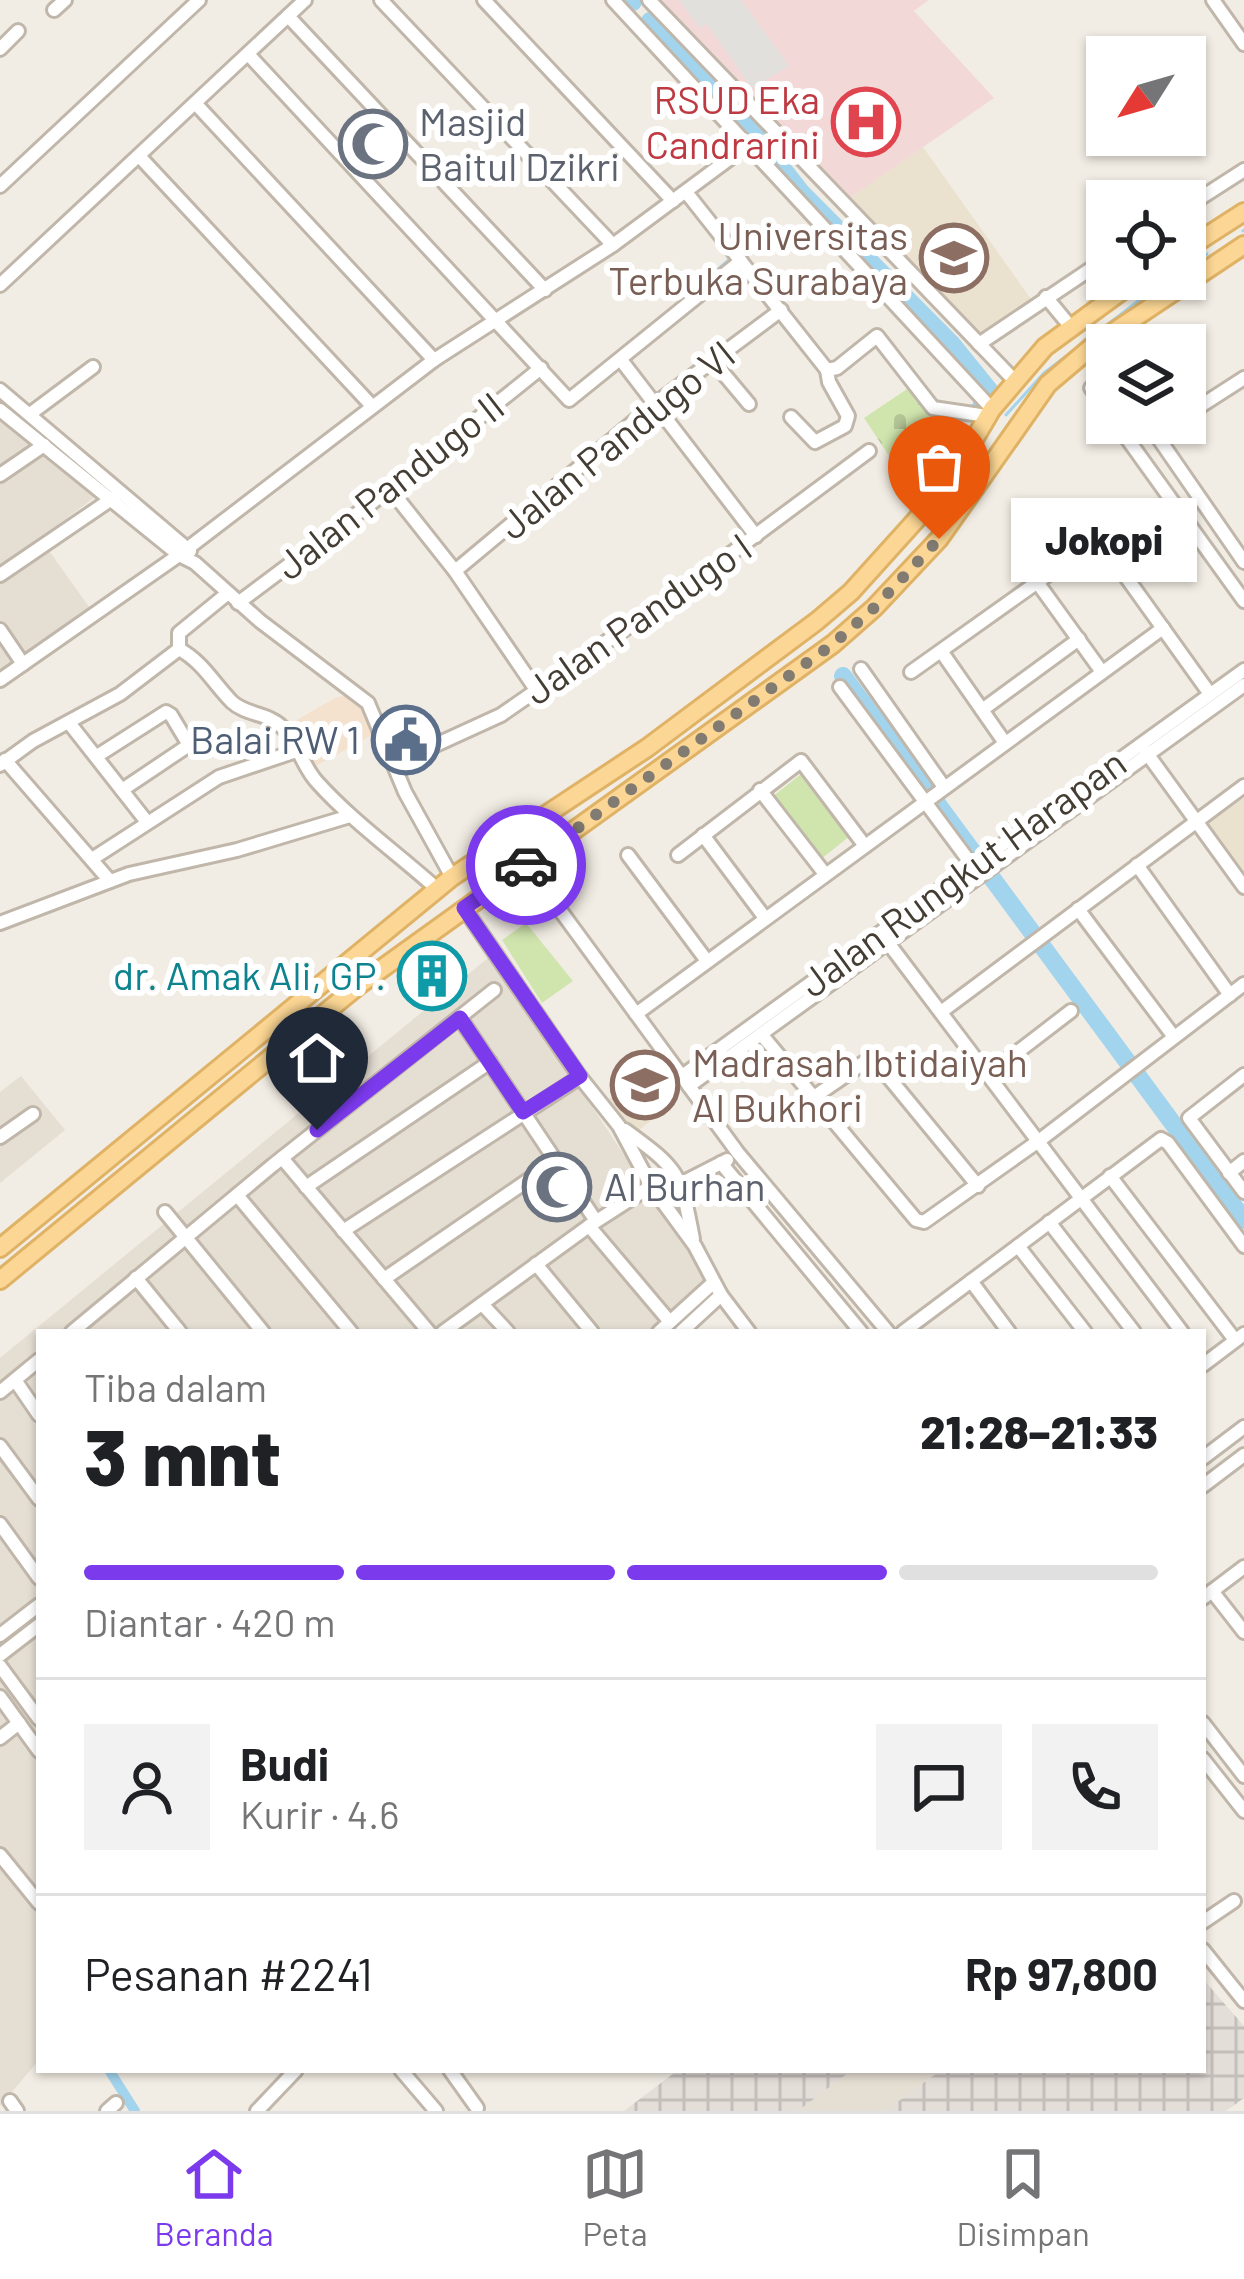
<!DOCTYPE html>
<html lang="id">
<head>
<meta charset="utf-8">
<style>
	:root { --surface:#fff; --page:#f2f2f2; --text:#202124; --muted:#757577; --line:#e0e0e0; --accent:#7c3aed }
	body { margin:0; font-family:Barlow,sans-serif; background:var(--page); color:var(--text); height:100vh; display:flex; flex-direction:column; font-size:45px; white-space:nowrap }
	* { box-sizing:border-box; margin:0 }
	p { font-size:39px; color:var(--muted) }
	.icon { flex:none; width:66px; height:66px; fill:none; stroke:currentColor; stroke-width:2; stroke-linecap:round; stroke-linejoin:round }
	.map { position:relative; flex:1; overflow:hidden }
	.panel { position:absolute; left:36px; top:1329px; width:1170px; height:744px; display:flex; flex-direction:column; background:var(--surface); border-radius:0px; box-shadow:0 3px 9px #0004 }
	.panel>* { flex:none }
	.needle { width:78px; rotate:233deg }
	.buttons { position:absolute; left:1086px; top:36px; display:grid; gap:24px }
	.buttons a { display:grid; place-items:center; width:120px; height:120px; border-radius:0px; background:var(--surface); box-shadow:0 3px 9px #0004; font-size:60px }
	.pin { position:absolute; display:grid; place-items:center; width:102px; height:102px; color:#fff; margin:-123px -51px; border-radius:50% 50% 50% 0; rotate:-45deg; box-shadow:0 0 12px #0007 }
	.pin .icon { rotate:45deg }
	.courier { position:absolute; display:grid; place-items:center; width:120px; height:120px; margin:-60px; border:9px solid #7c3aed; border-radius:50%; background:#fff; color:#222; box-shadow:0 3px 15px #0007 }
	.bubble { position:absolute; height:84px; border-radius:0px; background:var(--surface); box-shadow:0 3px 9px #0004; font-size:39px; font-weight:800; line-height:84px; text-align:center }
	.head em { font-style:normal; font-weight:800 }
	.head div { display:flex; flex-direction:column-reverse }
	.head { display:flex; align-items:center; justify-content:space-between; height:204px; padding:0 48px }
	h1 { font-size:78px; font-weight:800; line-height:90px }
	.bar { display:grid; grid-template-columns:repeat(4,1fr); gap:18px 12px; align-content:center; height:144px; padding:0 48px }
	.bar i { height:15px; border-radius:9px; background:var(--line) }
	.bar .current { background:var(--accent) }
	.bar p { grid-column:span 4 }
	.line { display:flex; align-items:center; gap:30px; padding:0 48px; border-top:3px solid var(--line) }
	.line div { flex:1 }
	.round { display:grid; place-items:center; flex:none; width:126px; height:126px; border-radius:0px; background:var(--page) }
	.tab-bar { display:flex; justify-content:space-around; align-items:center; height:168px; border-top:3px solid var(--line); background:var(--surface); font-size:33px; color:var(--muted) }
	.tab-bar a { display:grid; justify-items:center; gap:6px }
	.tab-bar .current { color:var(--accent) }
	.map>svg:first-child { display:block }
</style>
</head>
<body>
<div class="map">
<svg width="1244" height="2111" viewBox="0 0 1244 2111">
	<defs>
		<pattern id="industrial-grid" width="8" height="8" patternUnits="userSpaceOnUse" patternTransform="scale(3)"><rect width="8" height="8" fill="#e4ded9"/><path d="M0 4h8M4 0v8" fill="none" stroke="#c5bfbb"/></pattern>
		<pattern id="cemetery-stones" width="16" height="16" patternUnits="userSpaceOnUse" patternTransform="scale(3)"><rect width="16" height="16" fill="#d0e5ae"/><path d="M2 7V4a2 2 0 0 1 4 0v3zM10 15v-3a2 2 0 0 1 4 0v3z" fill="#b4c596"/></pattern>
	</defs>
	<rect width="100%" height="100%" fill="#f2ede4"/>
	<g fill="#e5ded3">
		<path d="M0 420 95 497 40 538 89 607 0 674Z"/>
		<path d="M488 958 517 994 724 1305 692 1332H39V2060L0 2106V1358Z"/>
		<path d="M21 1076 65 1130 0 1183V1092Z"/>
		<path d="M852 2070H941L885 2111H798Z"/>
	</g>
	<path fill="#f4e2cf" d="M346 695 362 709 376 733 312 768 288 725 335 698Z"/>
	<g fill="url(#industrial-grid)">
		<path d="M1203 1979 1244 2026V2098L1226 2111H885L941 2070H1203Z"/>
		<path d="M678 2070H852L798 2111H624Z"/>
	</g>
	<g fill="#eae1ce">
		<path d="M923 147 1033 302 980 337 847 200Z"/>
		<path d="M1244 798V879L1205 825Z"/>
		<path d="M651 1070 674 1103 639 1130 619 1115 607 1100Z"/>
	</g>
	<path fill="#f2d9d8" d="M657 0H929L914 11 994 98 847 200Z"/>
	<g fill="#d0e5ae">
		<path d="M801 774 850 836 821 859 771 798Z"/>
		<path d="M526 923 573 981 542 1003 502 940Z"/>
	</g>
	<path fill="url(#cemetery-stones)" d="M913 385 952 440 905 480 864 418Z"/>
	<path fill="#e2e0dd" d="M679 0H741L789 66 752 88 707 24 700 28Z"/>
	<g fill="none" stroke-linecap="round" stroke-linejoin="round">
		<g stroke="#a2d4ed" stroke-width="3">
			<path d="M1243 231 1244 230"/>
			<path d="M754 268 819 350"/>
			<path d="M1185 268 1207 254"/>
			<path d="M689 295 731 258"/>
			<path d="M881 333 935 400 946 404"/>
			<path d="M968 407 980 409"/>
			<path d="M1006 415 1044 373 1167 279"/>
		</g>
		<path stroke="#a2d4ed" stroke-width="10" d="M109 2070 135 2111"/>
		<g stroke="#a2d4ed" stroke-width="18">
			<path d="M631 0 633 2"/>
			<path d="M650 21 751 128 801 192 951 343 989 390 980 409"/>
			<path d="M843 676 1244 1220"/>
		</g>
		<defs>
			<g id="minor">
				<path d="M381 0 613 245"/>
				<path d="M484 0 673 201"/>
				<path d="M613 0 992 409"/>
				<path d="M649 0 1014 380"/>
				<path d="M1213 0 1244 44"/>
				<path d="M54 10 65 0"/>
				<path d="M288 16 545 290"/>
				<path d="M0 49 18 31"/>
				<path d="M248 54 569 400 741 261"/>
				<path d="M195 103 434 360"/>
				<path d="M139 156 372 406"/>
				<path d="M0 186 199 0"/>
				<path d="M686 192 827 370 837 368 877 336 933 408 987 416"/>
				<path d="M1185 208 1244 170"/>
				<path d="M0 285 305 0"/>
				<path d="M1046 297 1070 326"/>
				<path d="M979 344 1107 258"/>
				<path d="M1094 345 1107 364"/>
				<path d="M621 360 756 536"/>
				<path d="M713 361 749 404"/>
				<path d="M1091 388 1107 410"/>
				<path d="M0 390 190 551"/>
				<path d="M0 410 179 555 195 563 260 621 368 703 405 792 452 877"/>
				<path d="M30 414 93 367"/>
				<path d="M1185 416 1244 378"/>
				<path d="M791 417 815 442 845 426 848 416 829 382 827 370"/>
				<path d="M1116 423 1244 601"/>
				<path d="M1148 423 1244 562"/>
				<path d="M1156 434 1173 423"/>
				<path d="M0 475 44 445"/>
				<path d="M390 489 455 571 537 691"/>
				<path d="M1076 507 1210 694"/>
				<path d="M455 571 655 404 781 310"/>
				<path d="M0 575 113 498"/>
				<path d="M1037 582 1102 672"/>
				<path d="M238 603 390 489 541 368"/>
				<path d="M0 630 23 664"/>
				<path d="M179 649C203 662 214 684 232 702 246 715 268 713 282 727 298 742 302 766 317 782 353 822 397 853 437 889"/>
				<path d="M179 649V633L228 593"/>
				<path d="M941 651 1005 743"/>
				<path d="M861 669 944 787"/>
				<path d="M911 672 1067 561"/>
				<path d="M0 680 179 555 434 360 613 245 748 145"/>
				<path d="M840 687 972 865"/>
				<path d="M982 710 1079 639"/>
				<path d="M70 724 147 822"/>
				<path d="M1146 752 1244 887"/>
				<path d="M97 756 166 712 171 715 189 745 122 790"/>
				<path d="M5 760 110 881"/>
				<path d="M394 764 501 715 694 581 869 451"/>
				<path d="M0 765 33 741 120 694 179 649"/>
				<path d="M760 790 825 874"/>
				<path d="M703 835 765 918"/>
				<path d="M628 855 707 961"/>
				<path d="M678 855 801 761 865 846"/>
				<path d="M92 859 219 777 296 751"/>
				<path d="M527 865 738 1153 888 1332"/>
				<path d="M1137 865 1230 995"/>
				<path d="M464 908 580 1077 619 1126 651 1186 695 1246 721 1295 749 1332"/>
				<path d="M1078 909 1174 1037"/>
				<path d="M0 923 129 874 237 850 350 816"/>
				<path d="M886 940 1182 1332"/>
				<path d="M941 1012 1244 786"/>
				<path d="M636 1014 1163 628"/>
				<path d="M460 1018 596 1221"/>
				<path d="M761 1034 916 1220 924 1222 1040 1140 1244 984"/>
				<path d="M989 1074 1071 1011"/>
				<path d="M1244 1075 1189 1118 1244 1192"/>
				<path d="M682 1076 1244 670"/>
				<path d="M689 1086 1244 685"/>
				<path d="M814 1097 872 1057 978 1186"/>
				<path d="M625 1130C680 1170 680 1172 693 1239"/>
				<path d="M0 1137 33 1114"/>
				<path d="M282 1158 429 1332"/>
				<path d="M721 1163 861 1332"/>
				<path d="M1229 1173 1244 1161"/>
				<path d="M1110 1176 1235 1340"/>
				<path d="M682 1183 727 1160"/>
				<path d="M306 1187 490 1062"/>
				<path d="M237 1195 351 1332"/>
				<path d="M165 1212 263 1332"/>
				<path d="M1049 1222 1134 1332"/>
				<path d="M589 1226 670 1322"/>
				<path d="M343 1231 580 1077"/>
				<path d="M1018 1246 1085 1332"/>
				<path d="M536 1264 592 1332"/>
				<path d="M136 1278 180 1332"/>
				<path d="M384 1279 556 1161"/>
				<path d="M971 1281 1009 1332"/>
				<path d="M482 1304 508 1332"/>
				<path d="M72 1332 273 1165 494 990"/>
				<path d="M443 1332 589 1226 651 1186"/>
				<path d="M659 1332 713 1283"/>
				<path d="M681 1332 721 1295"/>
				<path d="M903 1332 1161 1139 1168 1143 1244 1246"/>
				<path d="M1203 1365 1244 1334"/>
				<path d="M15 1380 39 1415"/>
				<path d="M0 1392 39 1360"/>
				<path d="M0 1446 39 1499"/>
				<path d="M1203 1458 1244 1427"/>
				<path d="M1203 1486 1244 1455"/>
				<path d="M0 1524 39 1578"/>
				<path d="M1212 1591 1244 1632"/>
				<path d="M1203 1598 1244 1567"/>
				<path d="M0 1635 39 1605"/>
				<path d="M0 1655 39 1625"/>
				<path d="M0 1666 39 1719"/>
				<path d="M0 1697 39 1751"/>
				<path d="M1203 1723 1244 1776"/>
				<path d="M0 1738 19 1723"/>
				<path d="M1203 1759 1244 1811"/>
				<path d="M0 1855 39 1903"/>
				<path d="M1203 1922 1234 1901"/>
				<path d="M1203 1950 1244 2001"/>
				<path d="M401 2070 436 2111"/>
				<path d="M450 2070 477 2108"/>
				<path d="M10 2101 17 2111"/>
				<path d="M107 2111 116 2103"/>
				<path d="M257 2111 296 2070"/>
			</g>
			<g id="major">
				<path d="M1185 250 1244 212"/>
				<path d="M0 1248 452 877 647 748 817 621 851 592 916 520 956 470 992 409 1045 347 1138 279"/>
				<path d="M0 1280 359 985 833 644 874 608 939 539 1048 384 1094 345 1244 245"/>
			</g>
		</defs>
		<use href="#minor" stroke="#c0b7aa" stroke-width="18"/>
		<use href="#major" stroke="#dfb265" stroke-width="22"/>
		<use href="#minor" stroke="#fff" stroke-width="12"/>
		<use href="#major" stroke="#fbd694" stroke-width="16"/>
	</g>
	<g fill="none" stroke-linecap="round" stroke-linejoin="round">
		<path stroke="#817b72" stroke-width="12" stroke-dasharray="0 21.6" d="M526 865 833 644 874 608 939 539"/>
		<path stroke="#7c3aed" stroke-width="15" d="M317 1130 460 1018 523 1112 580 1076 464 908 526 865"/>
	</g>
	<defs>
		<symbol id="hospital-ring" viewBox="-11 -11 22 22"><circle r="9.5" fill="#fff" stroke="#e0444e" stroke-width="1.5"/><path d="M-5-5h3v3.5h4V-5h3V5h-3V1.5h-4V5h-3Z" fill="#e0444e"/></symbol>
		<symbol id="mosque-ring" viewBox="-11 -11 22 22"><circle r="9.5" fill="#fff" stroke="#6b7280" stroke-width="1.5"/><path d="M3.5-4.9A6 6 0 1 0 3.5 4.9A5 5 0 1 1 3.5-4.9Z" fill="#6b7280"/></symbol>
		<symbol id="university-ring" viewBox="-11 -11 22 22"><circle r="9.5" fill="#fff" stroke="#8d6e63" stroke-width="1.5"/><path d="M0-5L7-2L0 1L-7-2ZM-4 1L0 2.5L4 1V4Q0 6-4 4Z" fill="#8d6e63"/></symbol>
		<symbol id="civic-ring" viewBox="-11 -11 22 22"><circle r="9.5" fill="#fff" stroke="#5c6f8a" stroke-width="1.5"/><path d="M-.6-6.5H3V-4.5H.6V-3L4-1V1h2V6H-6V1h2V-1L-.6-3ZM-1.2 2.5V6h2.4V2.5Z" fill="#5c6f8a"/></symbol>
		<symbol id="building-ring" viewBox="-11 -11 22 22"><circle r="9.5" fill="#fff" stroke="#0f9aa8" stroke-width="1.5"/><path d="M-4-6H4V6H1V3H-1V6H-4ZM-2.5-4.3h1.7v1.8h-1.7ZM.8-4.3h1.7v1.8H.8ZM-2.5-1h1.7V.8h-1.7ZM.8-1h1.7V.8H.8Z" fill="#0f9aa8"/></symbol>
		<symbol id="school-ring" viewBox="-11 -11 22 22"><circle r="9.5" fill="#fff" stroke="#8d6e63" stroke-width="1.5"/><path d="M0-5L7-2L0 1L-7-2ZM-4 1L0 2.5L4 1V4Q0 6-4 4Z" fill="#8d6e63"/></symbol>
	</defs>
	<g fill-rule="evenodd">
		<use href="#hospital-ring" x="828" y="84" width="76" height="76"/>
		<use href="#mosque-ring" x="335" y="106" width="76" height="76"/>
		<use href="#university-ring" x="916" y="220" width="76" height="76"/>
		<use href="#civic-ring" x="368" y="702" width="76" height="76"/>
		<use href="#building-ring" x="394" y="938" width="76" height="76"/>
		<use href="#school-ring" x="607" y="1047" width="76" height="76"/>
		<use href="#mosque-ring" x="519" y="1149" width="76" height="76"/>
	</g>
	<g text-anchor="middle" stroke-width="12" stroke-linejoin="round" paint-order="stroke">
		<g font-size="39" fill="#be3a42" stroke="#fff" text-anchor="end">
			<text x="820" y="114">RSUD Eka<tspan x="820" dy="45">Candrarini</tspan></text>
		</g>
		<g font-size="39" fill="#5b616d" stroke="#fff" text-anchor="start">
			<text x="419" y="136">Masjid<tspan x="419" dy="45">Baitul Dzikri</tspan></text>
			<text x="604" y="1201">Al Burhan</text>
		</g>
		<g font-size="39" fill="#785e54" stroke="#fff" text-anchor="end">
			<text x="908" y="250">Universitas<tspan x="908" dy="45">Terbuka Surabaya</tspan></text>
			<text x="692" y="1077" text-anchor="start">Madrasah Ibtidaiyah<tspan x="692" dy="45">Al Bukhori</tspan></text>
		</g>
		<g font-size="39" fill="#443d34" stroke="#fff">
			<text transform="translate(617 440) rotate(-39)" y="14">Jalan Pandugo VI</text>
			<text transform="translate(390 486) rotate(-38)" y="14">Jalan Pandugo II</text>
			<text transform="translate(638 619) rotate(-35)" y="14">Jalan Pandugo I</text>
			<text transform="translate(963 873) rotate(-36)" y="14">Jalan Rungkut Harapan</text>
		</g>
		<g font-size="39" fill="#4e5e75" stroke="#fff" text-anchor="end">
			<text x="360" y="754">Balai RW 1</text>
		</g>
		<g font-size="39" fill="#0d838f" stroke="#fff" text-anchor="end">
			<text x="386" y="990">dr. Amak Ali, GP.</text>
		</g>
	</g>
</svg>
<div class="buttons">
<a><svg class="needle" viewBox="-14 -14 28 28"><path d="M0-13l5 13h-10z" fill="#e53935"/><path d="M0 13l5-13h-10z" fill="#757577"/></svg></a>
<a><svg class="icon" aria-label="locate" viewBox="0 0 24 24"><circle cx="12" cy="12" r="6"/><path d="M12 2v4M12 18v4M2 12h4M18 12h4"/></svg></a>
<a><svg class="icon" aria-label="layers" viewBox="0 0 24 24"><path d="M12 4l9 5-9 5-9-5zM3 14l9 5 9-5"/></svg></a>
</div>
<div class="pin" style="left:939px;top:539px;background:#ea580c"><svg class="icon" aria-label="bag" viewBox="0 0 24 24"><path d="M5 8h14l-1 12H6zM9 8a3 3 0 0 1 6 0"/></svg></div>
<div class="pin" style="left:317px;top:1130px;background:#1f2937"><svg class="icon" aria-label="home" viewBox="0 0 24 24"><path d="M3 11l9-7 9 7M6 9v11h12V9"/></svg></div>
<div class="courier" style="left:526px;top:865px"><svg class="icon" aria-label="car" viewBox="0 0 24 24"><path d="M5 17H2v-5l4-1 3-4h7l3 4 3 1v5h-3M9 17h6M6 11h13"/><circle cx="7" cy="17" r="2"/><circle cx="17" cy="17" r="2"/></svg></div>
<div class="bubble" style="left:1011px;top:498px;width:186px">Jokopi</div>
<section class="panel">
<div class="head"><div><h1>3 mnt</h1><p>Tiba dalam</p></div><em>21:28–21:33</em></div>
<div class="bar"><i class="current"></i><i class="current"></i><i class="current"></i><i></i><p>Diantar · 420 m</p></div>
<div class="line" style="height:216px"><a class="round"><svg class="icon" aria-label="person" viewBox="0 0 24 24"><circle cx="12" cy="8" r="4"/><path d="M4 21q1-7 8-7t8 7"/></svg></a><div><b>Budi</b><p>Kurir · 4.6</p></div><a class="round"><svg class="icon" aria-label="chat" viewBox="0 0 24 24"><path d="M4 5h16v11H9l-5 4z"/></svg></a><a class="round"><svg class="icon" aria-label="phone" viewBox="0 0 24 24"><path d="M5 4h4l2 5-3 2q2 4 5 5l2-3 5 2v4C11 20 4 13 5 4z"/></svg></a></div>
<div class="line" style="height:156px"><div>Pesanan #2241</div><b>Rp 97,800</b></div>
</section>
</div>
<nav class="tab-bar">
<a class="current"><svg class="icon" aria-label="home" viewBox="0 0 24 24"><path d="M3 11l9-7 9 7M6 9v11h12V9"/></svg>Beranda</a>
<a><svg class="icon" aria-label="map" viewBox="0 0 24 24"><path d="M3 6l6-2 6 2 6-2v14l-6 2-6-2-6 2zM9 4v14M15 6v14"/></svg>Peta</a>
<a><svg class="icon" aria-label="saved" viewBox="0 0 24 24"><path d="M7 4h10v16l-5-4-5 4z"/></svg>Disimpan</a>
</nav>
</body>
</html>
